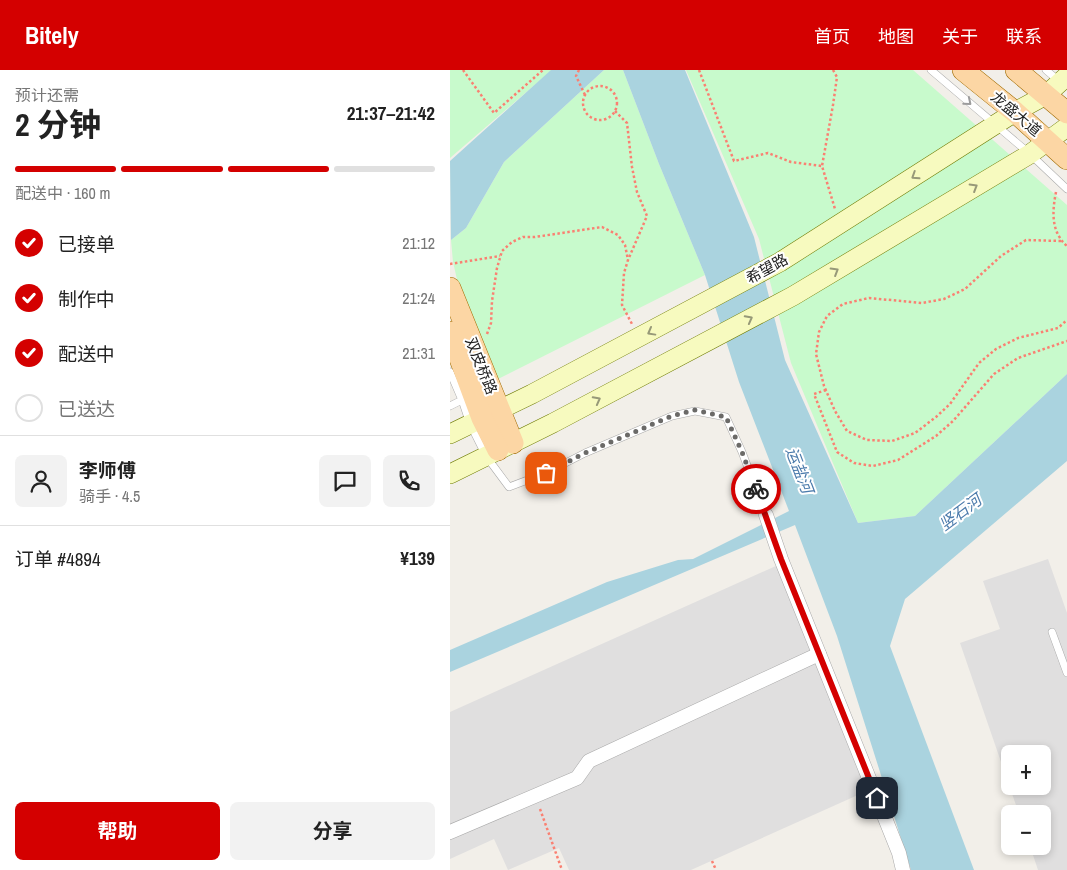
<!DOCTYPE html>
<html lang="zh">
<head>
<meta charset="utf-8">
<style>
	:root { --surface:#fff; --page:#f2f2f2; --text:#222; --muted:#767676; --line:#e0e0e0; --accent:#d40000 }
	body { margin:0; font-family:"Archivo Narrow","Noto Sans SC",sans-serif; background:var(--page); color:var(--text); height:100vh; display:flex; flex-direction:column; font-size:19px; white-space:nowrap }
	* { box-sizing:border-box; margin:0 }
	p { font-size:16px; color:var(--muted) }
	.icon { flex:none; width:28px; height:28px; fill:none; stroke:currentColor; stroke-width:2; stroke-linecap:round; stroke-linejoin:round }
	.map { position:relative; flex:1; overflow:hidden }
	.panel { display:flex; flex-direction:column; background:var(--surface); width:450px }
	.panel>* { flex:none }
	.buttons { position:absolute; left:551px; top:675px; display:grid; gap:10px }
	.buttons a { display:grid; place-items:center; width:50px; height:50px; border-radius:8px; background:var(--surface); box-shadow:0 2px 8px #0003; font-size:25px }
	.pin { position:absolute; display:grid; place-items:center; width:42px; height:42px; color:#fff; margin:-21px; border-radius:10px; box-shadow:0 2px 8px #0006 }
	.courier { position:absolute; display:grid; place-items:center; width:50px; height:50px; margin:-25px; border:4px solid #d40000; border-radius:50%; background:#fff; color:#222; box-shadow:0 1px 6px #0007 }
	.overview em { font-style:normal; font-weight:700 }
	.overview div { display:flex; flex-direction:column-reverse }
	.overview { display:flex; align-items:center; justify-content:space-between; height:85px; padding:0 15px }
	h1 { font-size:32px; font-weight:700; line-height:38px }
	.bar { display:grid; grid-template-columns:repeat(4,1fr); gap:8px 5px; align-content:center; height:60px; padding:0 15px }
	.bar i { height:6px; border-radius:4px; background:var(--line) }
	.bar .selected { background:var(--accent) }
	.bar p { grid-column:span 4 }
	.line { display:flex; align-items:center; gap:12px; padding:0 15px; border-top:1px solid var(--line) }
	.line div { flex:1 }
	.round { display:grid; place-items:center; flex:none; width:52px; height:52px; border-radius:8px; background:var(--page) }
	ol { padding:0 15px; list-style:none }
	li { display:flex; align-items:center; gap:15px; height:55px }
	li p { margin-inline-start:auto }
	li .icon { padding:5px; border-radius:50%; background:var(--accent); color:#fff; stroke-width:4 }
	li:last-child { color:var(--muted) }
	li i { width:28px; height:28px; border:2px solid var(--line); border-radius:50% }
	.action { display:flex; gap:10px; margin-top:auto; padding:10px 15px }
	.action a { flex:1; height:58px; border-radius:8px; background:var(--accent); color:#fff; font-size:20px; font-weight:700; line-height:58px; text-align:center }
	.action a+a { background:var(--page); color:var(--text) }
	header { display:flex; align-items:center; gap:30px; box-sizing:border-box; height:70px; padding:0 25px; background:var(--accent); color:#fff }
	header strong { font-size:24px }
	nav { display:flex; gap:28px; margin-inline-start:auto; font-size:18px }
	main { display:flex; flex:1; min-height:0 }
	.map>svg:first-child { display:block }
</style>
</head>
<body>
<header>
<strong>Bitely</strong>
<nav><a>首页</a><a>地图</a><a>关于</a><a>联系</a></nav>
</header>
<main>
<section class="panel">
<div class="overview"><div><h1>2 分钟</h1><p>预计还需</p></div><em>21:37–21:42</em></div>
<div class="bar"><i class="selected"></i><i class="selected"></i><i class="selected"></i><i></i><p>配送中 · 160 m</p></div>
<ol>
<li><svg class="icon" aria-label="check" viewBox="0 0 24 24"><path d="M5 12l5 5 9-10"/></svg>已接单<p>21:12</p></li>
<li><svg class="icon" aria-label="check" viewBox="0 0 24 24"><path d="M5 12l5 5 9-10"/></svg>制作中<p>21:24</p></li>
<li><svg class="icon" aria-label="check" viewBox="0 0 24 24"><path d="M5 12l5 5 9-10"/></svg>配送中<p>21:31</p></li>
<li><i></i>已送达</li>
</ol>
<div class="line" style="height:90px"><a class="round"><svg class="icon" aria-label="person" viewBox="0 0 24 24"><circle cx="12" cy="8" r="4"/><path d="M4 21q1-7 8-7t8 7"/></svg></a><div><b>李师傅</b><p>骑手 · 4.5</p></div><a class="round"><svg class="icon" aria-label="chat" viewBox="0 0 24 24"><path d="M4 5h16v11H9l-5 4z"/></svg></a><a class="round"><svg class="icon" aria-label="phone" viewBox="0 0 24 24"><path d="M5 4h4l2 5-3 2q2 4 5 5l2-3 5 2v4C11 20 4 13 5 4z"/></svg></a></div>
<div class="line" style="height:65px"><div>订单 #4894</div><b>¥139</b></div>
<div class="action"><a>帮助</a><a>分享</a></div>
</section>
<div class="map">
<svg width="617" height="800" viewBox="0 0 617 800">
	<rect width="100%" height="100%" fill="#f2efe9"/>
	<g fill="#e0dfdf" fill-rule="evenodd">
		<path d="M598 489 617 543V800H588L580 776H592V744H569L510 573 550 559 533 511ZM560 684H592V716H560Z"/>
		<path d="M328 495 428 716 241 800H119L109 778 58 800 44 769 0 789V642Z"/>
	</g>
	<g fill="#c8facc">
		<path d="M0 0H102L0 88Z"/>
		<path d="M154 0H173L209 94 255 205 46 310 11 227 3 192 1 170 16 158 54 92Z"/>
		<path d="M236 0H463L617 135V304L465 446 408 453 341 293 309 169Z"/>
	</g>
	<g fill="#aad3df">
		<path d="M101 0H154L54 92 16 158 1 170 0 91Z"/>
		<path d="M173 0H235L304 167 335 290 408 453 465 446 617 304V391L455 529 440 576 524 800H461L387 566 345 455 0 602V580L157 512 228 490 243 489 339 441 289 312 255 205 209 94Z"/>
	</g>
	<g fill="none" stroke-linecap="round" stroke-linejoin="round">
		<defs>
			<g id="service">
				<path d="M481 0 580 84 617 119"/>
				<path d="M596 0 609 11"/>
				<path d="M0 302 12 330 0 336"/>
				<path d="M12 330 20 354 36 386 59 417 96 403 135 383 222 346 245 341 276 347 292 382 316 445"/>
				<path d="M602 562 617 603"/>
			</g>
			<g id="minor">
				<path d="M316 445 331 489 449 783 453 800"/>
				<path d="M0 762 127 708 139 691 369 584"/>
			</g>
			<g id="secondary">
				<path d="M0 364 82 324 330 192 565 42 596 25 617 6"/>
				<path d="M0 404 103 353 343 226 580 84 617 57"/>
			</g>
			<g id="primary">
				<path d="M513 0 565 42 617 89"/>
				<path d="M566 0 617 43"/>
				<path d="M0 218 63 373"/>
				<path d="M0 262 32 348 48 380"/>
			</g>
		</defs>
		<use href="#service" stroke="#a9a9a9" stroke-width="8"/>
		<use href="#minor" stroke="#a9a9a9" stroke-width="15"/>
		<use href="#secondary" stroke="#707d05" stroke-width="20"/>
		<use href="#primary" stroke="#a06b00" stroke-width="22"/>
		<g stroke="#fa8072" stroke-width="2.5" stroke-dasharray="2.5 2.5" stroke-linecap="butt">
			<path d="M13 0 44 43 93 0"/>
			<path d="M129 0 126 6 135 25"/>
			<path d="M249 0 284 91 318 83 341 92 372 96"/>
			<path d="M383 0 387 7 383 35 372 96 385 139"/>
			<circle cx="150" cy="33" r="17"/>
			<path d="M165 41 177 53 182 97 187 122 197 146 178 190 174 203 172 235 182 254"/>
			<path d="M606 122C602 142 601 162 617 176"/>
			<path d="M611 171 576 170 551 186 515 219 494 229 472 233 419 228 393 234 377 246 369 262 366 284 374 316 385 341 397 361 417 370 442 371 465 363 486 347 500 334 529 293 546 279 568 268 608 258 617 250"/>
			<path d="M0 194 50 186"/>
			<path d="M37 264 41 253 42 231 47 198 52 181 62 172 73 167H85L152 157 168 165 175 175 178 190"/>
			<path d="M376 320 364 324 387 382 404 393 423 396 448 390 486 366 503 351 544 304 568 288 617 271"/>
			<path d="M90 739 112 800"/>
			<path d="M262 791 266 800"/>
		</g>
		<use href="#service" stroke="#fff" stroke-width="7"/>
		<use href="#minor" stroke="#fff" stroke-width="14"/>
		<use href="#secondary" stroke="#f7fabf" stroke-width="19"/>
		<use href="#primary" stroke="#fcd6a4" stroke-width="21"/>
	</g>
	<defs><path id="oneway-chevron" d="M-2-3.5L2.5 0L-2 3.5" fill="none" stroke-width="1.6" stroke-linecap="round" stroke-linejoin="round" transform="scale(1.25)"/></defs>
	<use stroke="#9c9c9c" href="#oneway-chevron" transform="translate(518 32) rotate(40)"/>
	<g stroke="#979978">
		<use href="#oneway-chevron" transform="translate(465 106) rotate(147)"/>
		<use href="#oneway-chevron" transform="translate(524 117) rotate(-31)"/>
		<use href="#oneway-chevron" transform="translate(385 201) rotate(-31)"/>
		<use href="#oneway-chevron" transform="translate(299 249) rotate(-28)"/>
		<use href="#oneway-chevron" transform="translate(201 262) rotate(151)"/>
		<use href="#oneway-chevron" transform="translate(147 330) rotate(-28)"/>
	</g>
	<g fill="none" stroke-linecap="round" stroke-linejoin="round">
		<path stroke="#6b6a68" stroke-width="5" stroke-dasharray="0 9" d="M96 403 135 383 222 346 245 340 276 347 292 382 306 419"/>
		<path stroke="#d40000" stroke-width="6" d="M306 419 331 489 427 728"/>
	</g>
	<g text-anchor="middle" stroke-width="4" stroke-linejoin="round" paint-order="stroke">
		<g font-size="15" fill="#222" stroke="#fff">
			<text transform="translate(566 44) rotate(40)" y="5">龙盛大道</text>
			<text transform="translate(317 199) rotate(-29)" y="5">希望路</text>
			<text transform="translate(31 296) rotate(68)" y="5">双皮桥路</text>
		</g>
		<g font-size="16" font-style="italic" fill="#4a7aab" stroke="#fff">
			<text transform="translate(350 400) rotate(69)" y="6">运盐河</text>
			<text transform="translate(510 442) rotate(-37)" y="6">竖石河</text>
		</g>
	</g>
</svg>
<div class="buttons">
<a>+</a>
<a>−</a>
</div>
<div class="pin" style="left:96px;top:403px;background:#ea580c"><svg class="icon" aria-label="bag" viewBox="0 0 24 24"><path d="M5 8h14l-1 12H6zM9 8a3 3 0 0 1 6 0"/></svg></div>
<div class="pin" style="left:427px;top:728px;background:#1f2937"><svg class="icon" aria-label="home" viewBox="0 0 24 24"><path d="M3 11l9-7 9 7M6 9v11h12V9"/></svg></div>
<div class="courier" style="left:306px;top:419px"><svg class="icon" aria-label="bike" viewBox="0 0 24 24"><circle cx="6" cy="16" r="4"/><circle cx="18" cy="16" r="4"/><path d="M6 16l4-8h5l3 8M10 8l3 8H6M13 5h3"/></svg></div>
</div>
</main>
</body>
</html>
